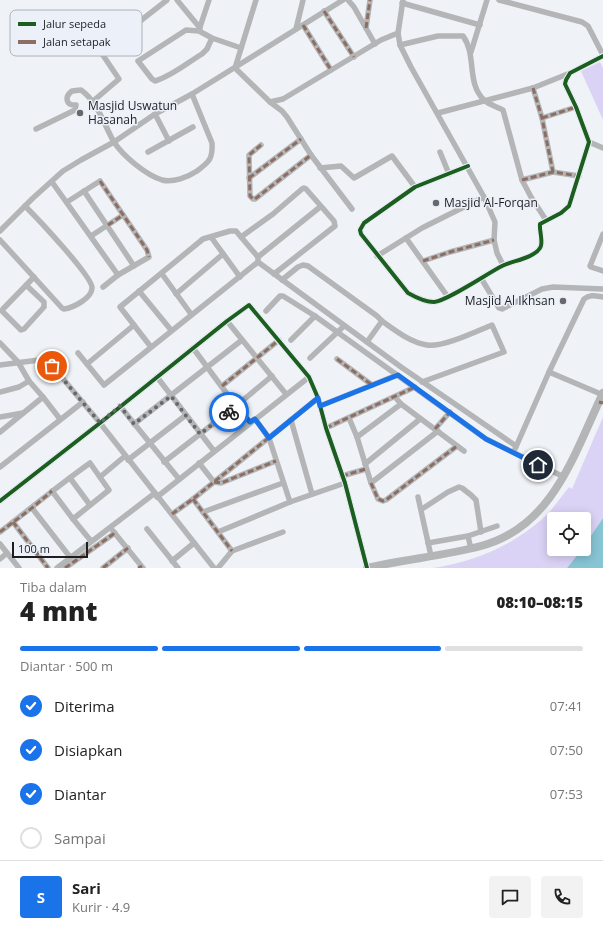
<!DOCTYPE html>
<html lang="id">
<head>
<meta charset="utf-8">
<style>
	:root { --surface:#fff; --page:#f2f2f2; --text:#222; --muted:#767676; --line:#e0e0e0; --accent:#1a73e8 }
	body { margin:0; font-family:"Open Sans",sans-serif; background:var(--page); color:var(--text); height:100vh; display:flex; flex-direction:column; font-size:15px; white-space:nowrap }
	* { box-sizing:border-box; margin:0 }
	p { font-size:13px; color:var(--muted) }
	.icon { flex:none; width:22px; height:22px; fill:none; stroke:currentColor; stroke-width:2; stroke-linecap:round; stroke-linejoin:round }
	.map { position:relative; height:568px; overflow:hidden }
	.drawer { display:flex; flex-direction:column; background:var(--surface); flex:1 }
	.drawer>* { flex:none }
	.fabs { position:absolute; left:547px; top:512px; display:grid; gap:8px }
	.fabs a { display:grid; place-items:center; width:44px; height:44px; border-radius:4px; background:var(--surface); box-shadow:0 2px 10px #0003; font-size:20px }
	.scale { position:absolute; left:12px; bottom:10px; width:76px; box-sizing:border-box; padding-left:4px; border:2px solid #1c1e21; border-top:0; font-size:11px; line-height:14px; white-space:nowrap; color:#1c1e21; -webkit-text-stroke:3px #ecf1f9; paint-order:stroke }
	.pin { position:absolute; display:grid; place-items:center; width:34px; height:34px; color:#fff; margin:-17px; border:2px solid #fff; border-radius:50%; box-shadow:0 1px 4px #0007 }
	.courier { position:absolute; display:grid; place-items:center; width:40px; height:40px; margin:-20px; border:3px solid #1a73e8; border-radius:50%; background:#fff; color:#222; box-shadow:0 1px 5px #0007 }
	.summary em { font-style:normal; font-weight:800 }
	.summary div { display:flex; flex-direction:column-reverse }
	.summary { display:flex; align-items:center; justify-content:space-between; height:68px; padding:0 20px }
	h1 { font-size:26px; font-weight:800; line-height:30px }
	.bar { display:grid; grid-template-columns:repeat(4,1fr); gap:6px 4px; align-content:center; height:48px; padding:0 20px }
	.bar i { height:5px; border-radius:3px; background:var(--line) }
	.bar .selected { background:var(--accent) }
	.bar p { grid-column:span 4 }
	.line { display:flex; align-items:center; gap:10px; padding:0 20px; border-top:1px solid var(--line) }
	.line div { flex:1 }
	.round { display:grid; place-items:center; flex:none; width:42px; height:42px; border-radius:4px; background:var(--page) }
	ol { padding:0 20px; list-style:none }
	li { display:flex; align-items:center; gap:12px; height:44px }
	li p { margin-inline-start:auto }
	li .icon { padding:4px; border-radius:50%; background:var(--accent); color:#fff; stroke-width:4 }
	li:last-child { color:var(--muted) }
	li i { width:22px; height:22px; border:2px solid var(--line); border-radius:50% }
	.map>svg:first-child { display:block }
</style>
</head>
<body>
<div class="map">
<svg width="603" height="568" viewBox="0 0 603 568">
	<rect width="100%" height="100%" fill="#eff2f6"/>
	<g fill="#dbd3f5">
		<path d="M600 62 603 68V120L581 71Z"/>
		<path d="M603 417V518L584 546V519H554V549H582L567 568H433C473 562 510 547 541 520 552 511 560 498 569 487L572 489Z"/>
	</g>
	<path fill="#87c4d4" d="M603 518V568H567L582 549H584V546Z"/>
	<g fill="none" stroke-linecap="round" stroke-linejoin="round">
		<g stroke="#b4b5b7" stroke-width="5.5">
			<path d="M177 0 200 28"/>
			<path d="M256 0 235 68 270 102 283 99 381 40 398 33"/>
			<path d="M348 0 354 7 375 44"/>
			<path d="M403 0 398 33 400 45 411 67 484 197 495 222 494 240 497 253 503 265"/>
			<path d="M499 0 582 22 588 26 603 55"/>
			<path d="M402 3 480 25"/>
			<path d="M324 11 354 57"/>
			<path d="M303 25 331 70"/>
			<path d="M366 28 370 0"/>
			<path d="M130 29 167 0"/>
			<path d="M296 29 303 0"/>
			<path d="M199 30 209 0"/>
			<path d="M90 36 119 79 92 102"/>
			<path d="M212 38 207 49 202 54C187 63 172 76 155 81L152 79 138 61 186 30 199 31 212 38 241 48"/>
			<path d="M400 45 438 36H463C477 55 466 83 484 100 489 105 498 107 503 110L522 180 531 197 546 220"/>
			<path d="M471 52 487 0"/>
			<path d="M533 88 542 118 553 172"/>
			<path d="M270 102 282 111 287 117 311 155 352 209"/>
			<path d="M438 113 533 88 570 73"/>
			<path d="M155 114 169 141"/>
			<path d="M542 118 576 107"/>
			<path d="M36 129 75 110 76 105C66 106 64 97 72 91L81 90C98 102 104 125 114 142 123 156 146 175 162 180 173 183 188 177 197 171 209 162 213 159 212 143L192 94"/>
			<path d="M589 142 603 148"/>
			<path d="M261 145 249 155 250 196 253 199H255L311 155"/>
			<path d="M148 152 193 127"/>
			<path d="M440 152 449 174"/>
			<path d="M468 166 415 187 364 223 360 230 361 234 408 293C415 297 425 302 434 302 447 301 488 273 502 266 512 261 534 258 540 248 544 243 539 231 540 224L561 213 569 206 589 142 576 107 565 84 566 80 570 73 603 56"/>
			<path d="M320 168 341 166 354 178 392 156 415 187"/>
			<path d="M249 178 301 139"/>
			<path d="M522 180 553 172 579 176"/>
			<path d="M52 182 118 275 149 257 147 250 100 181 67 202"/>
			<path d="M84 191 134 266"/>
			<path d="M0 231 33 198 63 171 81 160 114 142 155 114 192 94 343 0"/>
			<path d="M603 234 590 266 591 267 603 271"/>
			<path d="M91 236 123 215"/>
			<path d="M211 237 240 277"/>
			<path d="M241 237 273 214 302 189 304 188 306 189 334 221 335 226 274 274"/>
			<path d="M406 238 448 297"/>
			<path d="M0 240 62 308 64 309C73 308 92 298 92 288 93 277 36 217 25 206"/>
			<path d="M377 256 422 228 484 197"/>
			<path d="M258 257 320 207"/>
			<path d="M423 261 450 252 494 240"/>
			<path d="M258 262 401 367 516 446"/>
			<path d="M162 274 191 314"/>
			<path d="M481 278 499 308 502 309 542 289 553 287 603 289"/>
			<path d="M282 280 298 267 303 265 308 266 377 316 382 321 367 342"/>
			<path d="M26 285 44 302V307L24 329 21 330 2 311 3 309 34 277"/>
			<path d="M103 287 118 275"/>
			<path d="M139 291 171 330"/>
			<path d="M176 294 223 254"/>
			<path d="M266 311 280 296H283L315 316 486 439 564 477"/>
			<path d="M227 321 286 394"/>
			<path d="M382 321C396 331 410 342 427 345 442 348 477 331 492 325L504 352 422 382"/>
			<path d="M291 340 315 316"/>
			<path d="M0 343 18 362 29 381 43 397 60 419"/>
			<path d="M193 348 236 406 250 423"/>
			<path d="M78 353 104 385 258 262V257L236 231H230L203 239 120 307 151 347"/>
			<path d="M310 358 344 326"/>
			<path d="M337 359 372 385"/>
			<path d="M87 364 134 325"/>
			<path d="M0 365 39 360H44L49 362 100 423 214 568"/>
			<path d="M549 372 603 395"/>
			<path d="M157 377 214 451"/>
			<path d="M222 386 279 340"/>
			<path d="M0 392 19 387 29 381"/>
			<path d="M395 397 401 404 464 451"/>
			<path d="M120 406 179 479"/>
			<path d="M320 406 397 375"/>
			<path d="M0 417 23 413"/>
			<path d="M349 418 357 437 371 483 438 431"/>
			<path d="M255 419 269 438 290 502"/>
			<path d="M291 420 312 494"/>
			<path d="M134 424 242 340"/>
			<path d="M326 428 415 387"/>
			<path d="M435 429 450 412"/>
			<path d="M0 432 43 397"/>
			<path d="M357 437 401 404"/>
			<path d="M515 449 549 372 584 299C590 294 596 296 603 297"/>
			<path d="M128 460 186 415"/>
			<path d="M164 462 236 406 272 376"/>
			<path d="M199 463 214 482 221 483 276 461"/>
			<path d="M365 464 420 419"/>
			<path d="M0 467 83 402"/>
			<path d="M342 476 366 469"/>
			<path d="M100 477 125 456"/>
			<path d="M70 478 90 505"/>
			<path d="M371 483 378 499 383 501 386 500 457 446"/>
			<path d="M52 491 73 519 91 541"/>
			<path d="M157 497 309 377"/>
			<path d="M418 497 431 556"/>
			<path d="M193 499 232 551"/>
			<path d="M0 501 100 423 227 321 249 305 309 377 318 398 326 428 345 483 367 568"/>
			<path d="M32 508 70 557"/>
			<path d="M422 509 448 492 459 487 462 488 471 495 476 500 481 532"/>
			<path d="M203 512 283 483"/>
			<path d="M172 514 193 499 318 398"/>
			<path d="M13 522 48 568"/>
			<path d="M147 529 178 568"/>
			<path d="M113 531 143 568"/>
			<path d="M0 532C30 509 59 485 90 463L109 490 73 519"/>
			<path d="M218 532 290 502 345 483"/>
			<path d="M428 543 468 536"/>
			<path d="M0 544 19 568"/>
			<path d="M471 549 468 536 497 526"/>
			<path d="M0 559 7 553"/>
			<path d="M172 561 194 543"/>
			<path d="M57 568 155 493"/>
			<path d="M65 568 115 533"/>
			<path d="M103 568 128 548"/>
			<path d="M218 568 232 551 283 532"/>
		</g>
		<path stroke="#b4b5b6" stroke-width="8" d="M367 568C405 559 444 556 481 546 553 527 574 454 603 393"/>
		<g stroke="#8d6e63" stroke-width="3" stroke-dasharray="6 3" stroke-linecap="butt">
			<path d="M324 11 354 57"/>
			<path d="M303 25 331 70"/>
			<path d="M366 28 370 0"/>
			<path d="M533 88 542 118 553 172"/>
			<path d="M542 118 576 107"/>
			<path d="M261 145 249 155 250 196 253 199H255L311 155"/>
			<path d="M249 178 301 139"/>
			<path d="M522 180 553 172 579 176"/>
			<path d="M100 181 147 250 149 257"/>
			<path d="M108 225 123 215"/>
			<path d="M423 261 450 252 494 240"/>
			<path d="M337 359 372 385"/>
			<path d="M222 386 279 340"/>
			<path d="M599 402 603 403"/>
			<path d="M326 428 415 387"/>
			<path d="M435 429 450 412"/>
			<path d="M342 476 366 469"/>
			<path d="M214 482 221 483 276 461"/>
			<path d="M371 483 378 499 383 501 386 500 457 446"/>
			<path d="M193 499 232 551"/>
			<path d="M172 514 193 499 318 398"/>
			<path d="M13 522 48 568"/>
			<path d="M0 532 32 508 52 491"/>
			<path d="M65 568 115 533"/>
			<path d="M103 568 128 548"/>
			<path d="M138 568 142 566"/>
		</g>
		<defs>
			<g id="cycleway">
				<path d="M468 166 415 187 364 223 360 230 361 234 408 293C415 297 425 302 434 302 447 301 488 273 502 266 512 261 534 258 540 248 544 243 539 231 540 224L561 213 569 206 589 142 576 107 565 84 566 80 570 73 603 56"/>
				<path d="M0 501 100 423 227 321 249 305 309 377 318 398 326 428 345 483 367 568"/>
			</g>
		</defs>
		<use href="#cycleway" stroke="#ecf1f9" stroke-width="6"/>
		<use href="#cycleway" stroke="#1b5e20" stroke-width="4"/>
	</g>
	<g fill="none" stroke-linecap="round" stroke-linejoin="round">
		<path stroke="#66686c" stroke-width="4" stroke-dasharray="0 7.2" d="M52 366 100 423 120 406 134 424 171 396 200 434 229 412"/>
		<path stroke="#1a73e8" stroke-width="5" d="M229 412 236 406 250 422 255 419 269 438 318 398 320 406 398 375 486 439 538 465"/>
	</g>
	<g fill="#66686c" stroke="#ecf1f9" stroke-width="1.5">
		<circle cx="80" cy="113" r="4"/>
		<circle cx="436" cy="203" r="4"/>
		<circle cx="563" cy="301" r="4"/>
	</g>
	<g text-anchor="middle" stroke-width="3" stroke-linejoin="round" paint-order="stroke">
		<g font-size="12" fill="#1c1e21" stroke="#ecf1f9" text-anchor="start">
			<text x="88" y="110">Masjid Uswatun<tspan x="88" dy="14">Hasanah</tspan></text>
			<text x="444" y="207">Masjid Al-Forqan</text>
			<text x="555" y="305" text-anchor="end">Masjid Al Ikhsan</text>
		</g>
	</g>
	<rect x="10" y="10" width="132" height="46" rx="6" fill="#ecf1f9" stroke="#aeb2b8" stroke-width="1"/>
	<rect x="18" y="22" width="18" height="4" fill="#1b5e20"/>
	<rect x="18" y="40" width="18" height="4" fill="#8d6e63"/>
	<g font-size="11" fill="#1c1e21">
		<text x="43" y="28">Jalur sepeda</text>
		<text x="43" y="46">Jalan setapak</text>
	</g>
</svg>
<div class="fabs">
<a><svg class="icon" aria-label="locate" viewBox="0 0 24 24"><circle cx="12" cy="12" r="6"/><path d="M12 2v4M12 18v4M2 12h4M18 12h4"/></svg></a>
</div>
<div class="scale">100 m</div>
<div class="pin" style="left:52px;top:366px;background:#ea580c"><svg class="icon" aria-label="bag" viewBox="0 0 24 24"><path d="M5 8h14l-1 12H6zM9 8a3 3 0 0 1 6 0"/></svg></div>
<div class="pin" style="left:538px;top:465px;background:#1f2937"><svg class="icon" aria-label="home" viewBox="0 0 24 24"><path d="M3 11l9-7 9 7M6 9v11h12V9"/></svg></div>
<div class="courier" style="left:229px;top:412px"><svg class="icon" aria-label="bike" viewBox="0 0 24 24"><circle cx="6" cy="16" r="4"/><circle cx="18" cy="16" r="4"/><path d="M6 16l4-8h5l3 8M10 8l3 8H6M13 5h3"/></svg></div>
</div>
<section class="drawer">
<div class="summary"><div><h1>4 mnt</h1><p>Tiba dalam</p></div><em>08:10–08:15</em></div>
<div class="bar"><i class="selected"></i><i class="selected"></i><i class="selected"></i><i></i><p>Diantar · 500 m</p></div>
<ol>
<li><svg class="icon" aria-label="check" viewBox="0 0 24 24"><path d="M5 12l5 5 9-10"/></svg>Diterima<p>07:41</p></li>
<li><svg class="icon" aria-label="check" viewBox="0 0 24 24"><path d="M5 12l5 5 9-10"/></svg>Disiapkan<p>07:50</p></li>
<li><svg class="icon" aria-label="check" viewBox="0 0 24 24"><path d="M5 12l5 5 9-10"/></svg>Diantar<p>07:53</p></li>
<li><i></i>Sampai</li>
</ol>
<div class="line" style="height:72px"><b class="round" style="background:var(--accent);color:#fff">S</b><div><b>Sari</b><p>Kurir · 4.9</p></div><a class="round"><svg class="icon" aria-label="chat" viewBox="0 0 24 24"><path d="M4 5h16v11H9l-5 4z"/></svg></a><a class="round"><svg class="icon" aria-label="phone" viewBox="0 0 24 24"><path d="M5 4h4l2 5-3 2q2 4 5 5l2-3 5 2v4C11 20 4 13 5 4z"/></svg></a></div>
</section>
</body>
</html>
